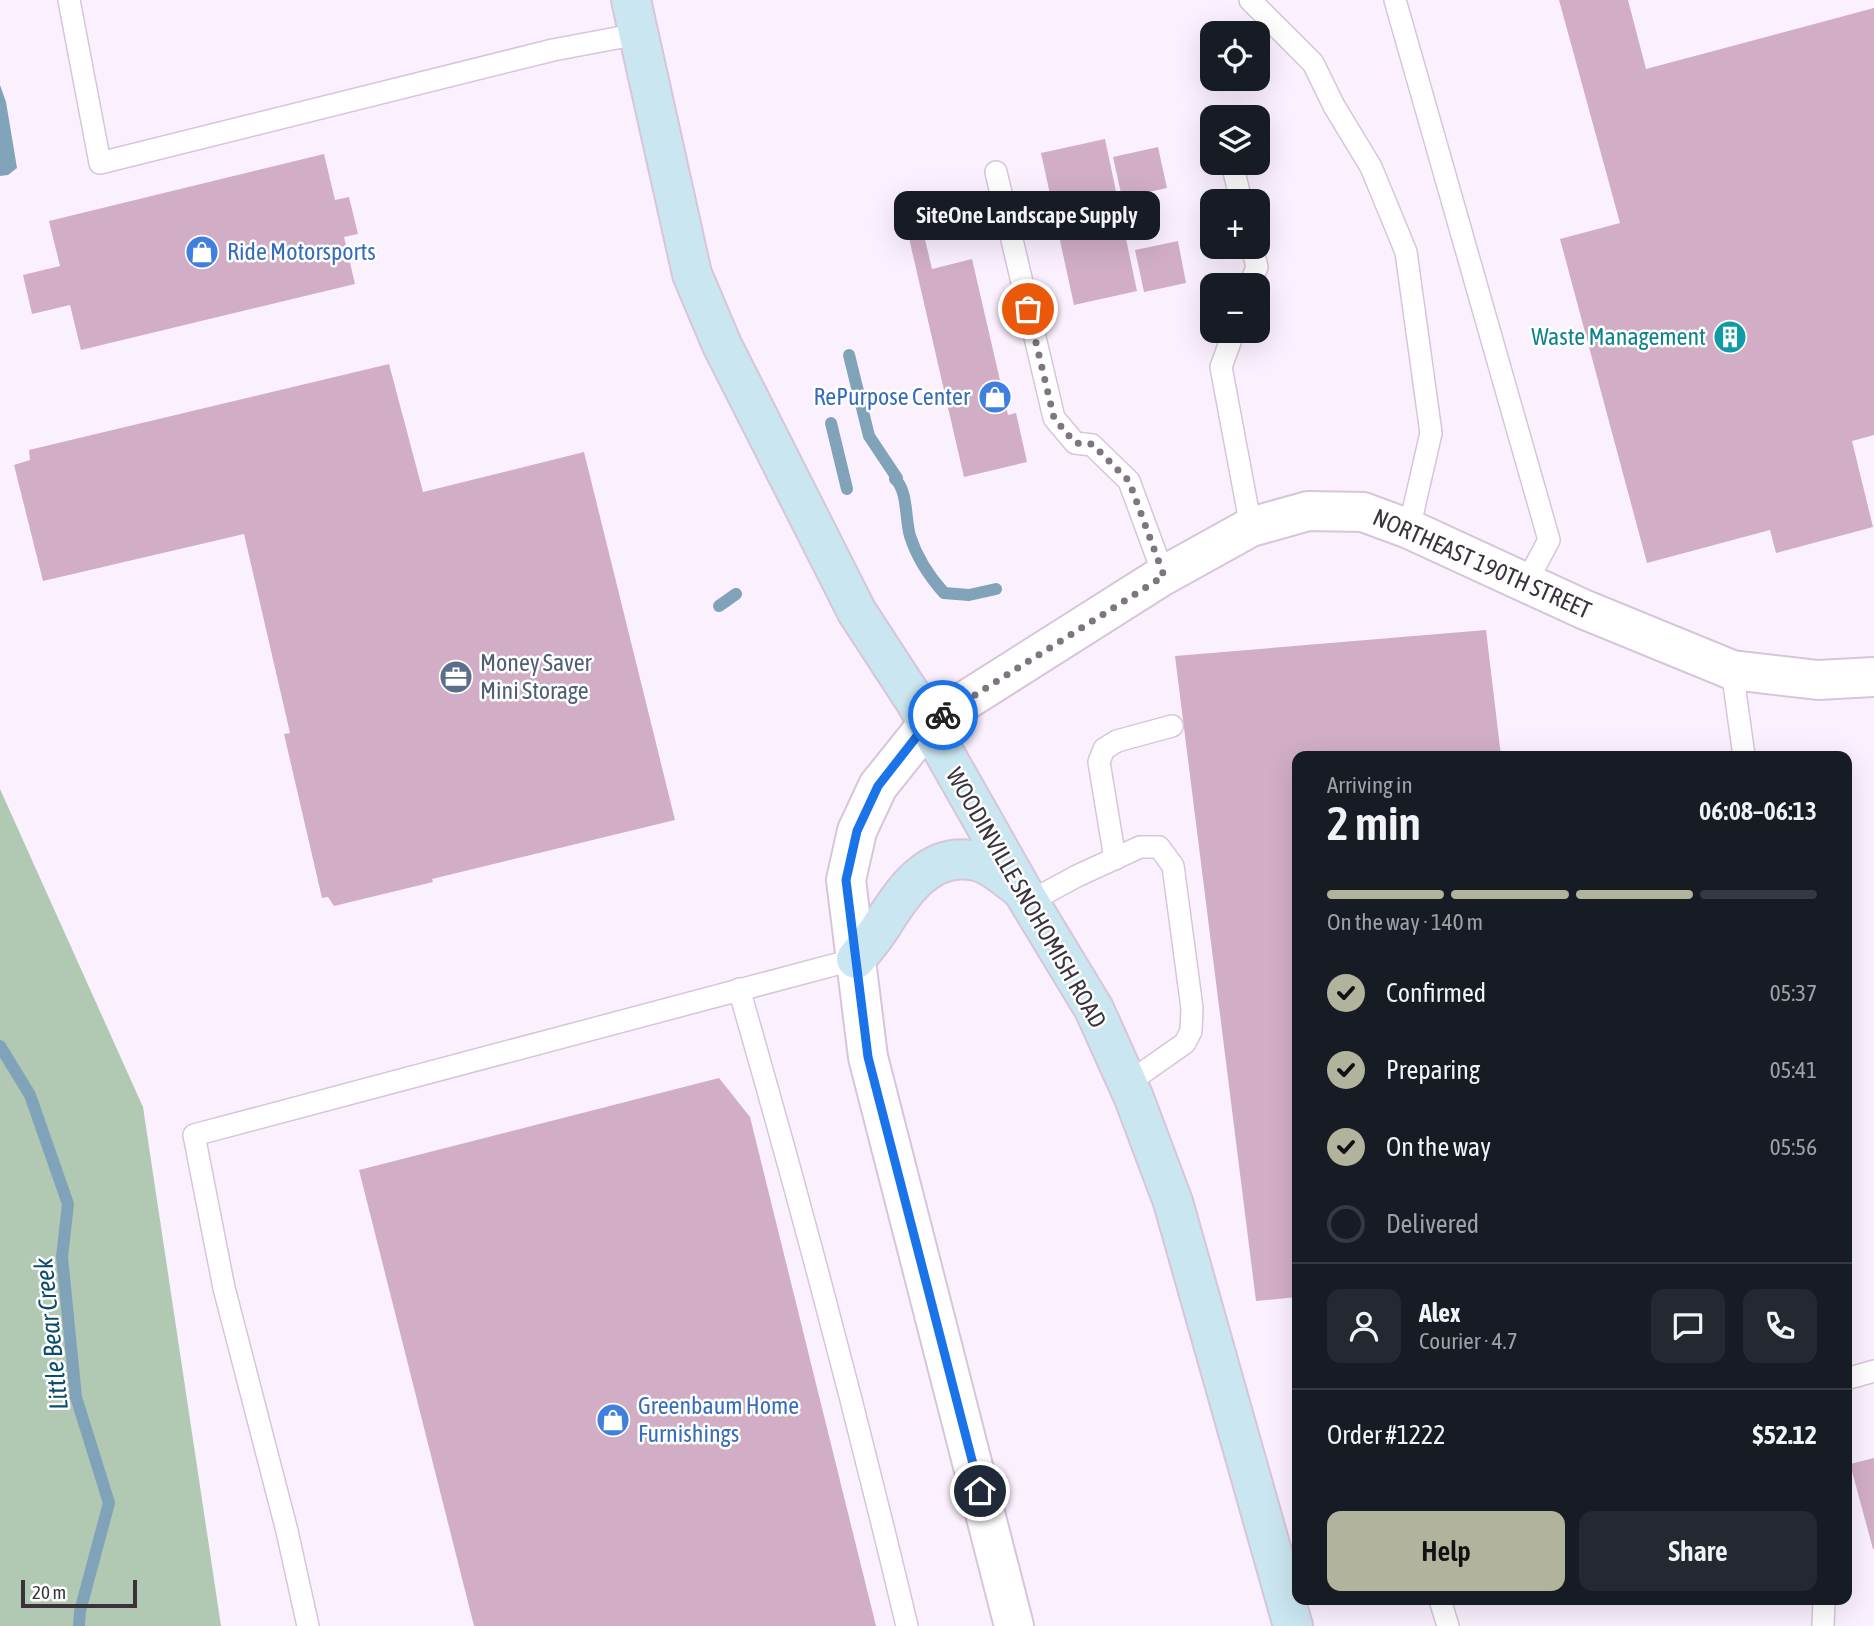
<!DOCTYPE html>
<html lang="en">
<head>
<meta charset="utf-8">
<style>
	:root { --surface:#171b24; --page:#242831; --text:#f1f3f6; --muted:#9ea1a6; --line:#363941; --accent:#b2b39d }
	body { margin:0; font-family:"Asap Condensed",sans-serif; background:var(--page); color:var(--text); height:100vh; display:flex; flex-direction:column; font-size:26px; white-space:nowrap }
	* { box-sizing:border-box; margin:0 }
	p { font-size:23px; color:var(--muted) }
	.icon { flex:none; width:38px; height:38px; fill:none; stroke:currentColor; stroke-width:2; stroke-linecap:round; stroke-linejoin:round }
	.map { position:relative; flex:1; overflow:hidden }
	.drawer { position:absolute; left:1292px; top:751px; width:560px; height:854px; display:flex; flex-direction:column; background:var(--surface); border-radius:14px; box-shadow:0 7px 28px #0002 }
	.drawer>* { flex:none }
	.fabs { position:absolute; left:1200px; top:21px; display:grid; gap:14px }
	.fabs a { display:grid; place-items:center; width:70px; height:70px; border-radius:14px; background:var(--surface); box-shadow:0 7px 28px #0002; font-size:35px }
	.scale { position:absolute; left:21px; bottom:18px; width:116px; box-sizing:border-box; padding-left:7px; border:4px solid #3a333c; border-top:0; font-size:19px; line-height:24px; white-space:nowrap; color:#3a333c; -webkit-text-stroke:5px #fff; paint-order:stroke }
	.pin { position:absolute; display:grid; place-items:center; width:60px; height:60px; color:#fff; margin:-30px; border:4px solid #fff; border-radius:50%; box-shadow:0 2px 7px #0007 }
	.courier { position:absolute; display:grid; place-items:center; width:70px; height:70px; margin:-35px; border:5px solid #1a73e8; border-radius:50%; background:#fff; color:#222; box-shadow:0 2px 9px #0007 }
	.bubble { position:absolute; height:49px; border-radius:14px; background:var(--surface); box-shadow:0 7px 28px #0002; font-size:23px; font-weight:600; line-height:49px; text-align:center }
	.headline em { font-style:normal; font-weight:600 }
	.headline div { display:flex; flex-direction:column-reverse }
	.headline { display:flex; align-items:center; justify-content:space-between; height:119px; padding:0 35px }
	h1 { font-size:46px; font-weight:600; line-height:52px }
	.bar { display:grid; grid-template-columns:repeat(4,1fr); gap:10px 7px; align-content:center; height:84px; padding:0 35px }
	.bar i { height:9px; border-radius:5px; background:var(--line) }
	.bar .current { background:var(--accent) }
	.bar p { grid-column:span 4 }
	.line { display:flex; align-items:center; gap:18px; padding:0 35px; border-top:2px solid var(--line) }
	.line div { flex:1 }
	.round { display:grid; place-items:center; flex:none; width:74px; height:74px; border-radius:14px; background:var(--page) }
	ol { padding:0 35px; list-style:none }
	li { display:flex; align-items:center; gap:21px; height:77px }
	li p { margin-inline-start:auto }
	li .icon { padding:7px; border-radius:50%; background:var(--accent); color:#111; stroke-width:4 }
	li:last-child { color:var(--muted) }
	li i { width:38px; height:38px; border:4px solid var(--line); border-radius:50% }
	.cta { display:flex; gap:14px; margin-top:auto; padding:14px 35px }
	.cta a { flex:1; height:80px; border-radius:14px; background:var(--accent); color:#111; font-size:28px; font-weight:600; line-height:80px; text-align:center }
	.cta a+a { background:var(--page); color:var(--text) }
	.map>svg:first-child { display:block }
</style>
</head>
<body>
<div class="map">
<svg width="1874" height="1626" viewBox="0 0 1874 1626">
	<rect width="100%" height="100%" fill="#fbf0fe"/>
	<path fill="#b1c9b2" d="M0 789 143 1107 221 1626H0Z"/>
	<path fill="#80a3ba" d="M0 85 6 102 17 168 8 175 0 176Z"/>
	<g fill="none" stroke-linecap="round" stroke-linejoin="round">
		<g stroke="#80a3ba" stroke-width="12">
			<path d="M849 355 869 436 897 478"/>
			<path d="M831 423 847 489"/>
			<path d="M895 479C908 490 905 519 910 536 917 558 928 575 944 593L969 595 996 589"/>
			<path d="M719 606 736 594"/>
			<path d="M0 1046 30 1095 68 1204 62 1257 76 1397 109 1503 80 1611 79 1626"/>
		</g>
	</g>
	<g fill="#d1aec5">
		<path d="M1559 0H1628L1646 69 1874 8V435L1852 441 1873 527 1776 553 1770 530 1647 563 1560 239 1620 223Z"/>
		<path d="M1105 139 1137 291 1074 305 1041 153Z"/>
		<path d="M1158 147 1167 188 1122 198 1113 157Z"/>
		<path d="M324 154 335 200 349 197 358 234 344 237 355 284 81 350 70 305 32 314 23 275 60 266 49 221Z"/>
		<path d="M924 235 932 269 972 259 1008 415 1016 413 1027 462 964 477 909 238Z"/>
		<path d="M1178 241 1186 283 1144 292 1135 250Z"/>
		<path d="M389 364 423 492 584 452 675 820 432 879 433 882 334 906 328 897 322 898 284 734 290 733 244 534 43 581 14 465 30 460 29 450Z"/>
		<path d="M1486 630 1501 756H1297V1297L1256 1301 1175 656Z"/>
		<path d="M719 1078 750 1117 876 1626H474L359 1170Z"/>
		<path d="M1874 1458V1549H1873L1850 1464Z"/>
	</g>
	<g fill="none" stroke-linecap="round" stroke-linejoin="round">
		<defs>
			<g id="service">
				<path d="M69 0 100 163 553 50 638 34"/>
				<path d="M1250 0 1313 63 1334 106 1371 167 1406 252 1431 433 1409 529"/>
				<path d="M1395 0 1549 540 1526 583"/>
				<path d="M1232 163 1241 201"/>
				<path d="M996 172 1054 418 1075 443 1092 445 1129 481 1164 576"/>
				<path d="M1250 285 1257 267 1252 247"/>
				<path d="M1234 331 1221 367 1251 527"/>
				<path d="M1732 670 1744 756"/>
				<path d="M1115 859 1099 762 1104 749 1117 741 1172 726"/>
				<path d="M1029 902 1077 876 1140 847H1159L1173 866 1192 1008 1191 1031 1185 1043 1128 1083"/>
				<path d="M739 989C800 1200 856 1412 907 1626"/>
				<path d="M1846 1379 1874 1371"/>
				<path d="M1440 1600 1448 1626"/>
				<path d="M308 1626 287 1531 224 1288 194 1135 856 959"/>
				<path d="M1823 1626 1824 1600"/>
			</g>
			<path id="minor" d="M927 725 1159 578 1251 527 1308 511 1363 512 1409 529 1583 609 1732 670 1818 680 1874 677"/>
			<path id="tertiary" d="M927 725 878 786 857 831 846 880 868 1057 1014 1626"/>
			<g id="secondary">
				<path d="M631 0 692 274 722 345 857 612 915 701 1022 890 1094 1009 1134 1098 1173 1202 1293 1626"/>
				<path d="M856 959C864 949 873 939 880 928 901 895 928 850 976 861 991 864 1006 878 1018 887"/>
			</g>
		</defs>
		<use href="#service" stroke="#d7c5db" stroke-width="24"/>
		<use href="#minor" stroke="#d7c5db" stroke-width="42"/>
		<use href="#tertiary" stroke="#d7c5db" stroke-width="42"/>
		<use href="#secondary" stroke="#d7c5db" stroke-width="42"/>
		<use href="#service" stroke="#fff" stroke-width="21"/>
		<use href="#minor" stroke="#fff" stroke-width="38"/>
		<use href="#tertiary" stroke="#fff" stroke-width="38"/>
		<use href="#secondary" stroke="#cae6f0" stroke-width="38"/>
	</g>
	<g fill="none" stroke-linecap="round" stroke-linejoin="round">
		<path stroke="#7e7580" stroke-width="7" stroke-dasharray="0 12.6" d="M943 715 1164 576 1129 481 1092 444 1075 443 1054 418 1028 309"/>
		<path stroke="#1a73e8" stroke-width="9" d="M943 715 921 731 878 786 857 831 846 880 868 1057 980 1491"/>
	</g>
	<defs>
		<symbol id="shop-disc" viewBox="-11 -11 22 22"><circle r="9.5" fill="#3f7fe0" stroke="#fff"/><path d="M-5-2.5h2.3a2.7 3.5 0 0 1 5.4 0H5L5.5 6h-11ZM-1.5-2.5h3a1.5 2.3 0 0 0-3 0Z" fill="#fff"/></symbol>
		<symbol id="building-disc" viewBox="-11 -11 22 22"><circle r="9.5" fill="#0f9aa8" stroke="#fff"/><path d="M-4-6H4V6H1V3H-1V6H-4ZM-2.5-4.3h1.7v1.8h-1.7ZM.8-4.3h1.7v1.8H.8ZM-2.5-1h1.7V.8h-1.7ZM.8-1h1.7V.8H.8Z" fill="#fff"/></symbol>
		<symbol id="office-disc" viewBox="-11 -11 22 22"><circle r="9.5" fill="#5c6f8a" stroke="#fff"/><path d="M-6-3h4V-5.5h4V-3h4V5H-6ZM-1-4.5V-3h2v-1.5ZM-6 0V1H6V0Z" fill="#fff"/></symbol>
	</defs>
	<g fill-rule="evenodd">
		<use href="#shop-disc" x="183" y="233" width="38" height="38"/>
		<use href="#building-disc" x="1711" y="318" width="38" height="38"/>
		<use href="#shop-disc" x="976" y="378" width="38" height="38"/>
		<use href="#office-disc" x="437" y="658" width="38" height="38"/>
		<use href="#shop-disc" x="594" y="1401" width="38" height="38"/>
	</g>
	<g text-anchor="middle" stroke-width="5" stroke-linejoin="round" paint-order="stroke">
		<g font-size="24" fill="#366cbe" stroke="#fff" text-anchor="start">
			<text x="227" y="260">Ride Motorsports</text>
			<text x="970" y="405" text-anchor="end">RePurpose Center</text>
			<text x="638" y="1414">Greenbaum Home<tspan x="638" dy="28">Furnishings</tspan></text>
		</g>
		<g font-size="24" fill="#0d838f" stroke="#fff" text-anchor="end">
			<text x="1706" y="345">Waste Management</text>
		</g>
		<g font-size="24" fill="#3a333c" stroke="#fff">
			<text transform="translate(1482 564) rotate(24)" y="8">NORTHEAST 190TH STREET</text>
			<text transform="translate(1026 898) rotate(60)" y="8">WOODINVILLE SNOHOMISH ROAD</text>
		</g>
		<g font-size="24" fill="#4e5e75" stroke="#fff" text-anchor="start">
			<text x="480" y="671">Money Saver<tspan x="480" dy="28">Mini Storage</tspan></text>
		</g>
		<g font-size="26" font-style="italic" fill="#0a4d6d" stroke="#fff">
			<text transform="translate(51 1334) rotate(-96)" y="9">Little Bear Creek</text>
		</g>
	</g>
</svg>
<div class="fabs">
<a><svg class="icon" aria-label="locate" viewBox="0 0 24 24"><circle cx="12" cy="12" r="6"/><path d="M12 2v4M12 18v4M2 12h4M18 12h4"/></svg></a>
<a><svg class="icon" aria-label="layers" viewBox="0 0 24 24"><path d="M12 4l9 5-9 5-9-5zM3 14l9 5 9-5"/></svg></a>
<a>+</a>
<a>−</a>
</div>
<div class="scale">20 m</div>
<div class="pin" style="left:1028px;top:309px;background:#ea580c"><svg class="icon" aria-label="bag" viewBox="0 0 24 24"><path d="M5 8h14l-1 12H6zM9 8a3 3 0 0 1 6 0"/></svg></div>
<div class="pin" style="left:980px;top:1491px;background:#1f2937"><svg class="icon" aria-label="home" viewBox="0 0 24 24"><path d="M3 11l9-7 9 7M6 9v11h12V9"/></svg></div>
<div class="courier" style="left:943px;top:715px"><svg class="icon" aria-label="bike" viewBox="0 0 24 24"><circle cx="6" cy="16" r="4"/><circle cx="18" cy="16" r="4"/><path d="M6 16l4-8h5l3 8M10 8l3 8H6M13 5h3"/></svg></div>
<div class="bubble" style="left:894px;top:191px;width:266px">SiteOne Landscape Supply</div>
<section class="drawer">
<div class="headline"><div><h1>2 min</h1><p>Arriving in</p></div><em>06:08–06:13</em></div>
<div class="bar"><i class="current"></i><i class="current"></i><i class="current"></i><i></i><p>On the way · 140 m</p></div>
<ol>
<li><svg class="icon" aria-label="check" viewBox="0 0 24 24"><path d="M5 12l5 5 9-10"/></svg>Confirmed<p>05:37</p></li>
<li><svg class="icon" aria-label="check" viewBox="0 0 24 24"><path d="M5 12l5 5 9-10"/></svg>Preparing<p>05:41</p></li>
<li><svg class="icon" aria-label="check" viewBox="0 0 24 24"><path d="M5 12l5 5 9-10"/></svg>On the way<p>05:56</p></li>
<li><i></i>Delivered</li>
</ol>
<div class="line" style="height:126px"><a class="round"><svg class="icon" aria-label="person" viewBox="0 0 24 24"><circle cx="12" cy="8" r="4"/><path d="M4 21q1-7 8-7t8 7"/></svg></a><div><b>Alex</b><p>Courier · 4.7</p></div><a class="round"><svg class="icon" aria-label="chat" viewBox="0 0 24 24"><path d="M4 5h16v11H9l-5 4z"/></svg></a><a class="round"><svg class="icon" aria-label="phone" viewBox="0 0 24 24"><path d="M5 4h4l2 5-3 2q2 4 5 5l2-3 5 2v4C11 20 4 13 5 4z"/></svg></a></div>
<div class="line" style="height:91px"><div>Order #1222</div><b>$52.12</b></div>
<div class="cta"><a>Help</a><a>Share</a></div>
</section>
</div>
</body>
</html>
